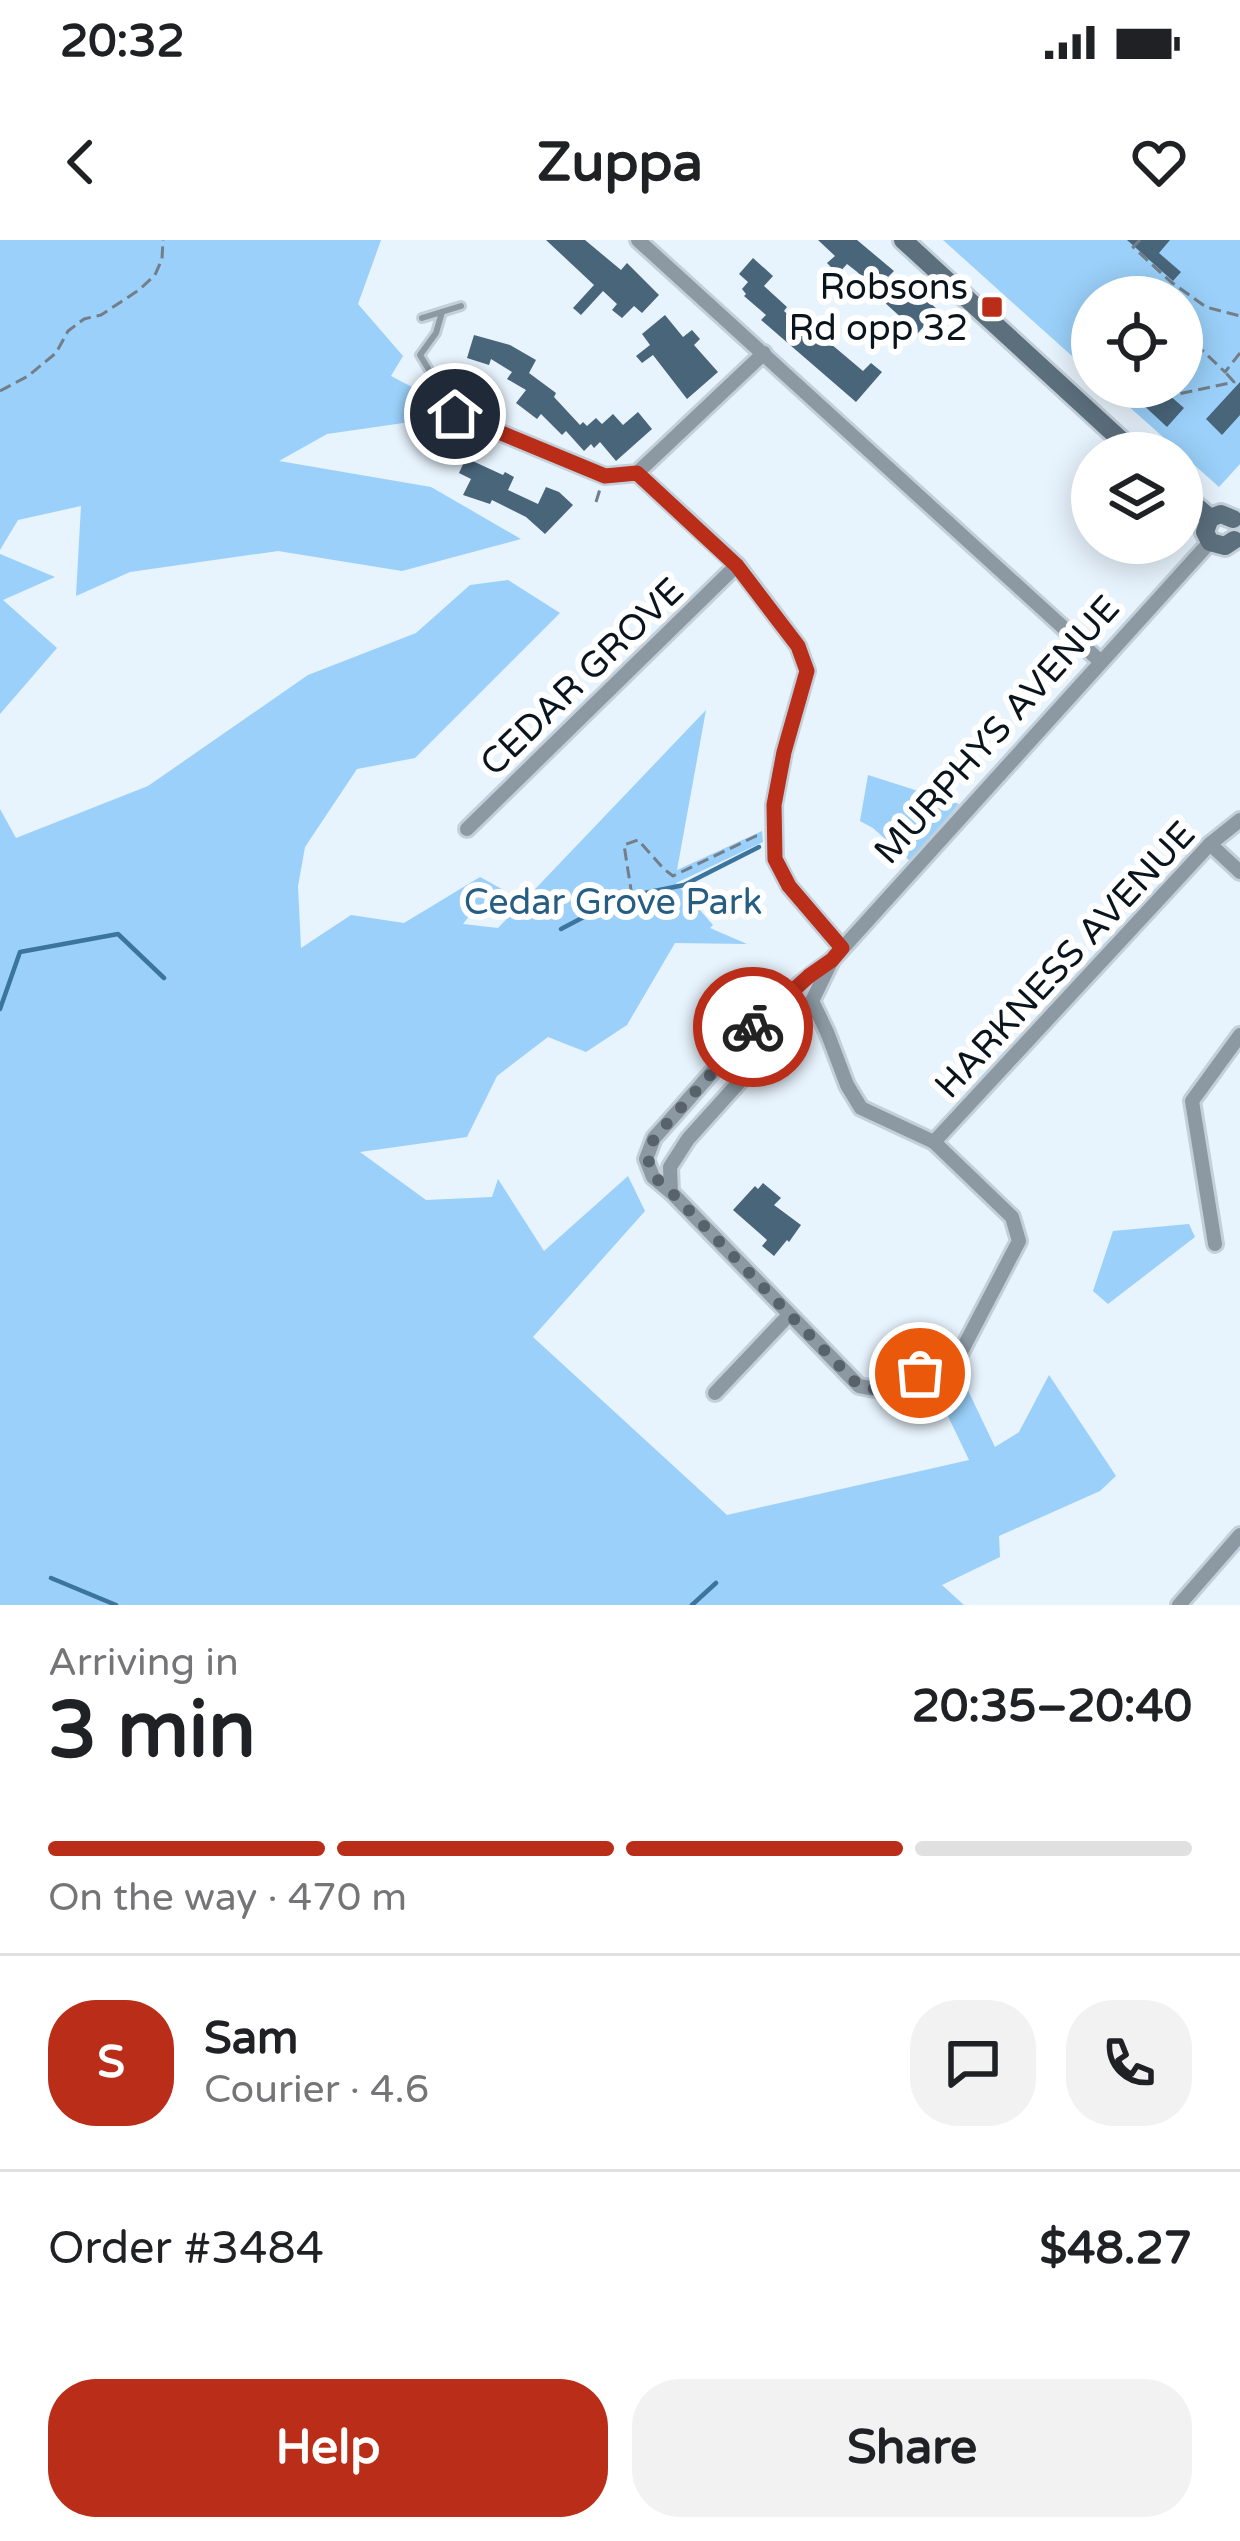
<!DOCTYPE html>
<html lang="en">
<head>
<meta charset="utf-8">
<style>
	:root { --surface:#fff; --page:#f2f2f2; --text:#202124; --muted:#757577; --line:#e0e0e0; --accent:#ba2e19 }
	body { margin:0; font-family:"Varela Round",sans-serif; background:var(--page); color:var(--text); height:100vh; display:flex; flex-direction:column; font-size:45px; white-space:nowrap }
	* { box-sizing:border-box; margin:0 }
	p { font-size:39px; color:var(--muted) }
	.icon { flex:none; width:66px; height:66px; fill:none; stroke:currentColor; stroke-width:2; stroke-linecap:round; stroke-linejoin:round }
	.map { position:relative; height:1365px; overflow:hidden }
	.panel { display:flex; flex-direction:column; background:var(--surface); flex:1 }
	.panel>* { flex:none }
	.fabs { position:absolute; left:1071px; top:36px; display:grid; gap:24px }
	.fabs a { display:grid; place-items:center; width:132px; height:132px; border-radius:50%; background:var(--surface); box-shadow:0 6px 30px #0003; font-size:60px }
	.pin { position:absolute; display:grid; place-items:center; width:102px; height:102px; color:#fff; margin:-51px; border:6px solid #fff; border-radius:50%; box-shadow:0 3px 12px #0007 }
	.courier { position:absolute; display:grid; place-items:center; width:120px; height:120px; margin:-60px; border:9px solid #ba2e19; border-radius:50%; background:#fff; color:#222; box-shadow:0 3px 15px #0007 }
	.headline em { font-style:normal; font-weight:700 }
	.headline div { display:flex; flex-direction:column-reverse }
	.headline { display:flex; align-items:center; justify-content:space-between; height:204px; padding:0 48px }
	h1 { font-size:78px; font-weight:700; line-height:90px }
	.bar { display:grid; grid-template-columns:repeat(4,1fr); gap:18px 12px; align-content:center; height:144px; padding:0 48px }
	.bar i { height:15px; border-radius:9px; background:var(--line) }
	.bar .current { background:var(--accent) }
	.bar p { grid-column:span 4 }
	.line { display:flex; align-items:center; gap:30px; padding:0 48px; border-top:3px solid var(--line) }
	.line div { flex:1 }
	.round { display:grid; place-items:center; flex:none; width:126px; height:126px; border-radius:48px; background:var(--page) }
	.action { display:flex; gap:24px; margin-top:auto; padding:24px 48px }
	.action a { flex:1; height:138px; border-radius:48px; background:var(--accent); color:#fff; font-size:48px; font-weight:700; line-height:138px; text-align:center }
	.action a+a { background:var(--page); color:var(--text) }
	.status { display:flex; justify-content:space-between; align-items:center; height:84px; padding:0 60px; background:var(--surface); direction:ltr }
	.status svg { height:33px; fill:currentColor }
	header { display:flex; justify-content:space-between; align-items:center; height:156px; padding:0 48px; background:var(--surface); font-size:54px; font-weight:700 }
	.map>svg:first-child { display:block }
</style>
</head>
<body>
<div class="status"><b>20:32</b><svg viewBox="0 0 49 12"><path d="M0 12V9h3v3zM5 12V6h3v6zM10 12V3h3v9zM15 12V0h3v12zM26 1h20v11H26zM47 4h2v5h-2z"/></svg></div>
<header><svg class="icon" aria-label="back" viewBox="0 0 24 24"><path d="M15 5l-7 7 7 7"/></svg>Zuppa<svg class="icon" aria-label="heart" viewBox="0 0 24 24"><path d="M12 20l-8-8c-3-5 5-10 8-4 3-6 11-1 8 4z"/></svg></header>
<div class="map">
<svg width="1240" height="1365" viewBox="0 0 1240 1365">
	<rect width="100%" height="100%" fill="#e7f3fd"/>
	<g fill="#9ad0f9">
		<path d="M0 0H381L358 64 403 116 391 136 431 157 424 180 327 194 279 221 431 247 521 299 402 331 278 311 130 332 76 356 81 266 18 280 0 310Z"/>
		<path d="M943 0H1240V224L1219 247 1107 147H1182V57H1092V134Z"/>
		<path d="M0 314 55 337 3 360 57 408 0 474Z"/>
		<path d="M508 340 560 373 415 518 357 529 305 607 298 646 301 708 351 675 404 683 480 637 511 654 470 675 463 684 498 688 706 470 677 630 762 591 763 602 676 643 713 685 710 688 747 704 675 703 627 785 586 812 548 797 497 836 467 897 360 912 426 960 492 957 498 939 544 1011 628 936 645 971 533 1097 727 1275 969 1220 936 1151 963 1140 995 1207 1019 1192 1049 1135 1116 1236 1100 1251 999 1296 1000 1317 942 1345 964 1365H0V569L16 598 148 546 308 435 416 393 470 345Z"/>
		<path d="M868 535 959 564 910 621 873 588 860 581Z"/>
		<path d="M1189 984 1195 997 1108 1064 1093 1051 1113 991Z"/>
	</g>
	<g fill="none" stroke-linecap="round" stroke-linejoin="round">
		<g stroke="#3b759e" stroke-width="4.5">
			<path d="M561 689 620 658 684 645 759 607"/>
			<path d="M0 769 20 712 118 694 164 738"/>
			<path d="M51 1338 116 1365"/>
			<path d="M692 1365 716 1343"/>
		</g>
	</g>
	<g fill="#49657a">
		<path d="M546 0H585L621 30 627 23 659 55 642 73 634 66 622 78 612 70 617 64 603 51 581 75 573 68 594 45Z"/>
		<path d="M818 0H857L894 31 888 37 904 50 909 44 938 70 918 93 871 50 874 47 856 31 847 24 838 34 827 23 835 16Z"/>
		<path d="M1127 0H1170L1159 13 1181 32 1173 41Z"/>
		<path d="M753 18 773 36 764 46 787 67 784 71 813 97 820 90 832 102 831 104 863 131 871 123 882 132 856 162 761 80 766 75 744 56 746 54 742 49 748 42 739 34Z"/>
		<path d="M665 75 683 97 692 90 700 99 694 105 718 132 687 159 653 115 642 123 636 116 650 105 642 94Z"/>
		<path d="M474 95 510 105 536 120 529 133 556 153 554 157 580 185 583 182 587 186 596 178 602 184 613 174 623 185 638 172 652 189 616 221 600 202 594 208 591 204 584 211 566 191 562 195 541 174 537 179 516 163 526 150 507 139 512 132 491 119 489 125 467 118Z"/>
		<path d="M1240 142V175L1222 195 1206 179Z"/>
		<path d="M1124 147H1160L1184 168 1167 187Z"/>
		<path d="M466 218 503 235 505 232 514 237 508 250 538 264 546 247 559 252 573 265 545 294 526 277 492 260 490 264 463 255 471 239 459 233Z"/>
		<path d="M763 943 781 958 774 965 801 985 789 1002 787 1000 774 1016 762 1006 767 1000 733 970 755 946 758 949Z"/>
	</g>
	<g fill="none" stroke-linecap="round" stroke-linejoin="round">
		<defs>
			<g id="lane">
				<path d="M442 72 436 93 420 115 454 172"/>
				<path d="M422 78 461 66"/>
			</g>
			<g id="street">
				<path d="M638 0 1101 422"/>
				<path d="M455 174 605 236 637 233 764 113"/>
				<path d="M637 233 737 325 798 406 807 431 784 512 774 565 775 619 789 646 842 708"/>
				<path d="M467 589 737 325"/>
				<path d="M1210 604 1240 632"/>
				<path d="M812 761 827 792 847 845 861 868 934 902 1012 977 1019 1001 959 1116 880 1150 859 1146 671 952 653 937 646 919 654 898C711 836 762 767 832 720"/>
				<path d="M934 902 1210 604 1240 580"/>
				<path d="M671 952 670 927 688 899 812 761 832 720 1210 302"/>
				<path d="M1215 1004 1192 861 1240 795"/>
				<path d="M715 1153 788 1076"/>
				<path d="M1179 1365 1240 1295"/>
			</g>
			<g id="secondary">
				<path d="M903 0 1135 213"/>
				<path d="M1182 254 1210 278"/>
				<path d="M1210 278 1205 292 1210 302 1225 306 1234 300"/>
				<path d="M1210 278 1221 274 1233 279"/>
			</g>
		</defs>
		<use href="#lane" stroke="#c3cfd9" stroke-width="12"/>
		<use href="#street" stroke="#c3cfd9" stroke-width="20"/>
		<use href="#secondary" stroke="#c3cfd9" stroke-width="24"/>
		<g stroke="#737e88" stroke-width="3" stroke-dasharray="12 6" stroke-linecap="butt">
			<path d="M1140 0 1133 7 1171 42 1206 67 1240 76"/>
			<path d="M1182 91 1225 132 1240 113"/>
			<path d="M1166 147 1174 155 1234 142 1225 132"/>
			<path d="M0 151 28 136 56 113 68 91 84 79 101 75 139 50 155 35 162 19 163 0"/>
			<path d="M596 262 600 249"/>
			<path d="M632 656 624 605 638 600 664 629 673 636 756 596 762 597"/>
		</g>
		<use href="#lane" stroke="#8c99a3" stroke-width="6"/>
		<use href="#street" stroke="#8c99a3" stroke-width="14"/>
		<use href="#secondary" stroke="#5c6f7d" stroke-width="18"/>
	</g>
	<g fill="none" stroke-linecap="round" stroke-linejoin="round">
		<path stroke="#57626b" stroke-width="12" stroke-dasharray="0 21.6" d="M753 787 654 898C644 927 648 932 671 952L859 1146 880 1150 920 1133"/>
		<path stroke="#ba2e19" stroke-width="15" d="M455 174 605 236 637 233 737 326 798 406 807 431 784 512 774 565 775 619 789 646 842 708 832 720 809 736 753 787"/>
	</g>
	<rect fill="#ba2e19" stroke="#fff" stroke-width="4.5" x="980" y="55" width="24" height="24" rx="6"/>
	<g text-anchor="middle" stroke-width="12" stroke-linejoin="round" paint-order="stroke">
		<g font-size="36" fill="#09141d" stroke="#fff" text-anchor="end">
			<text x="968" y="59">Robsons<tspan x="968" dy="41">Rd opp 32</tspan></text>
		</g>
		<g font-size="36" fill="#09141d" stroke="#fff">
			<text transform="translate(581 436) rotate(-44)" y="13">CEDAR GROVE</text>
			<text transform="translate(996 489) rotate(-48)" y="13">MURPHYS AVENUE</text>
			<text transform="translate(1064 719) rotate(-47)" y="13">HARKNESS AVENUE</text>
		</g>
		<g font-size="36" fill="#255d83" stroke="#fff">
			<text x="613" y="674">Cedar Grove Park</text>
		</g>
	</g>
</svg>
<div class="fabs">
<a><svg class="icon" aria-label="locate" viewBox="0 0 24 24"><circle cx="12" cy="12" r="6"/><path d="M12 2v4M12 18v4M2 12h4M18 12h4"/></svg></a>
<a><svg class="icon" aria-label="layers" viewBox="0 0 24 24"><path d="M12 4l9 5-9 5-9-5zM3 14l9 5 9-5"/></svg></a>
</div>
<div class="pin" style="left:920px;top:1133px;background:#ea580c"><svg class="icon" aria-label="bag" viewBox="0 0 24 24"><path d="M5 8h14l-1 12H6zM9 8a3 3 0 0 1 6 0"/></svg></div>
<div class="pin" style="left:455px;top:174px;background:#1f2937"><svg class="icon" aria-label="home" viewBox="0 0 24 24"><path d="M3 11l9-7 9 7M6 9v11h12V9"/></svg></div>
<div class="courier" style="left:753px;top:787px"><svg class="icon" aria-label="bike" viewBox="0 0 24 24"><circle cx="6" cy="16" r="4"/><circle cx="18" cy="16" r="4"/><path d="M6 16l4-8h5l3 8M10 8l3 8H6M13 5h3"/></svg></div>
</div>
<section class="panel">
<div class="headline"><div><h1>3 min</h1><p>Arriving in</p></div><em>20:35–20:40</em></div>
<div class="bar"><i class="current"></i><i class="current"></i><i class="current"></i><i></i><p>On the way · 470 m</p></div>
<div class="line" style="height:216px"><b class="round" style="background:var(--accent);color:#fff">S</b><div><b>Sam</b><p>Courier · 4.6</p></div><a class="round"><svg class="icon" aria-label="chat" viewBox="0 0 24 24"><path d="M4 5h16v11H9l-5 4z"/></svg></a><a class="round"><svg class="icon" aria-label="phone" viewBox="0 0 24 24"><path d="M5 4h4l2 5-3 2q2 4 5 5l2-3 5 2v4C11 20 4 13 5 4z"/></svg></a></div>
<div class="line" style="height:156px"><div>Order #3484</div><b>$48.27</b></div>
<div class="action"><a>Help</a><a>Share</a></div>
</section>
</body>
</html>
